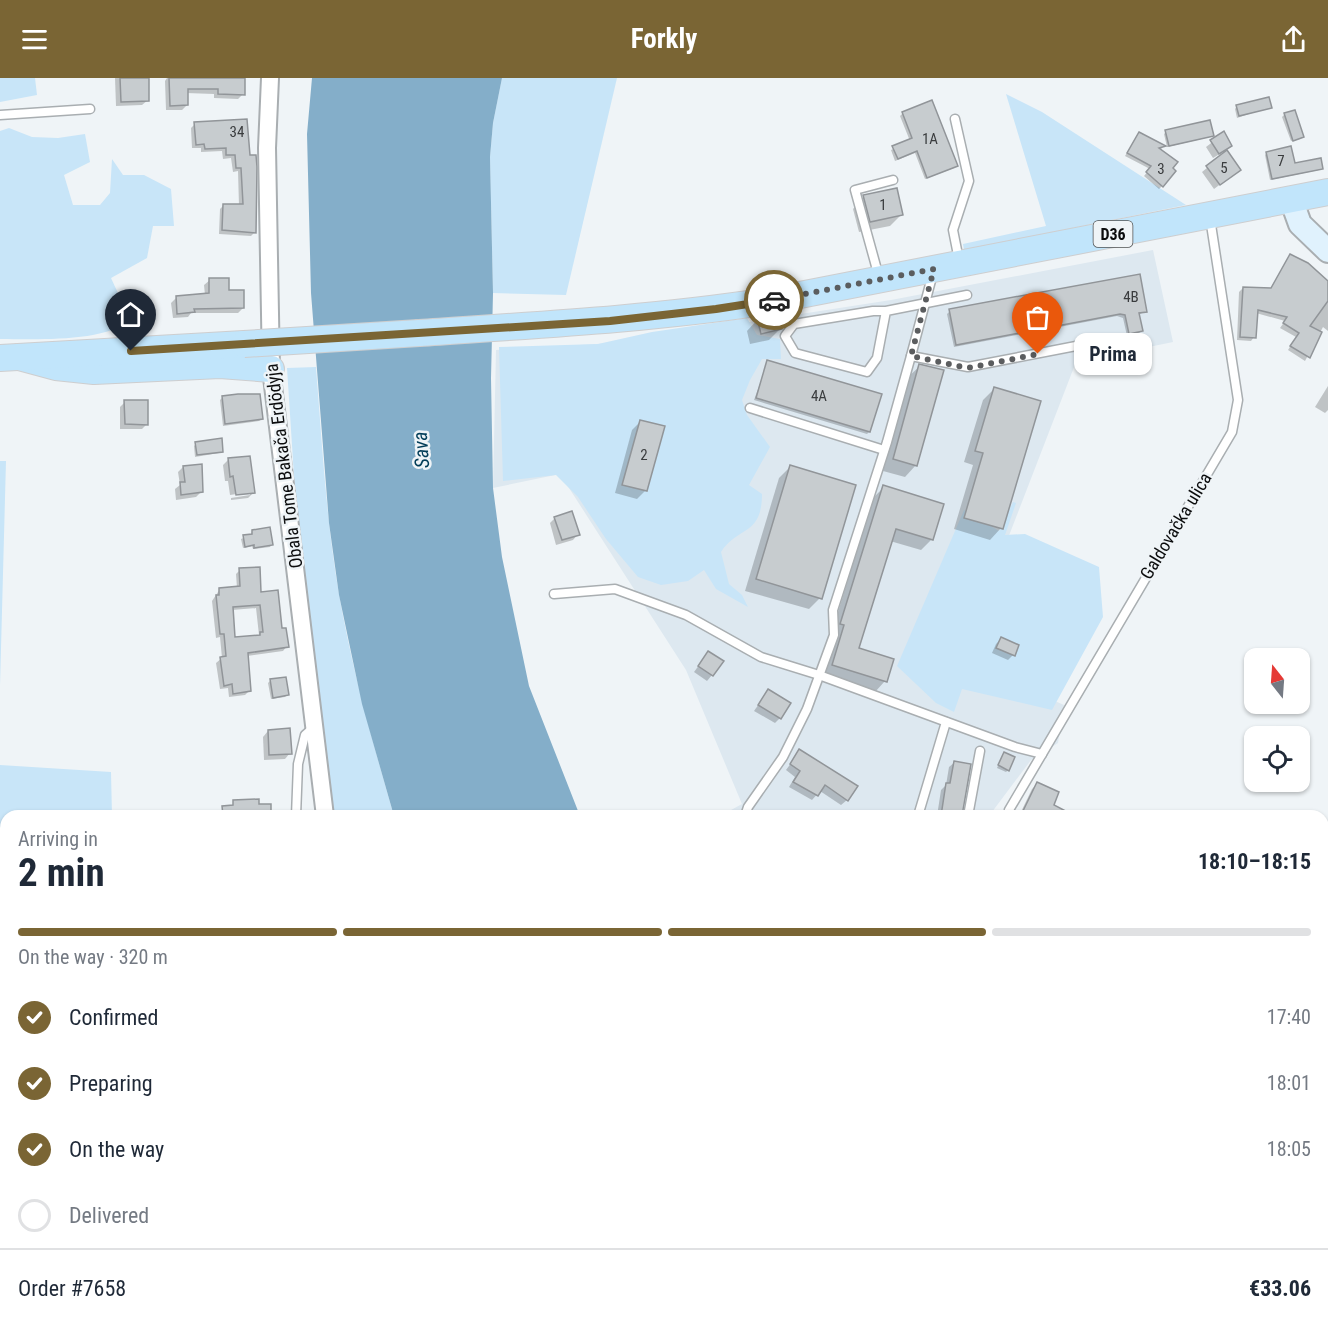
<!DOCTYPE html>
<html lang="en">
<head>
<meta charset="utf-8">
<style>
	:root { --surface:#fff; --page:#f2f2f3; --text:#1f2937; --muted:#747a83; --line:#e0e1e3; --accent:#7a6534 }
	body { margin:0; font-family:"Roboto Condensed",sans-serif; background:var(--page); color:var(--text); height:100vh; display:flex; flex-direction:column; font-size:22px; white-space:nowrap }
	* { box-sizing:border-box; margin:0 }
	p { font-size:20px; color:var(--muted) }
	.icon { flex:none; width:33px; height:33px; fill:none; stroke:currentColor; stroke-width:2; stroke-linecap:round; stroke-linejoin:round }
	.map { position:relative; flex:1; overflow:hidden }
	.details { position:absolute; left:0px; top:732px; width:1329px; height:530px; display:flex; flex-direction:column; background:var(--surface); border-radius:18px 18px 0 0; box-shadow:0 2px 4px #0004 }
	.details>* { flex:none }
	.needle { width:39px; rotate:343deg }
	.fabs { position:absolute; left:1244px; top:570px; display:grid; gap:12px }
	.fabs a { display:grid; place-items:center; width:66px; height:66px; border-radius:12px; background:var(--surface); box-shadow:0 2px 4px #0004; font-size:30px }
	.pin { position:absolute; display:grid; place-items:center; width:51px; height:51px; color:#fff; margin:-62px -26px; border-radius:50% 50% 50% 0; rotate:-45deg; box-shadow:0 0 6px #0007 }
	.pin .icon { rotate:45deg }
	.courier { position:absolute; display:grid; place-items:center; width:60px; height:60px; margin:-30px; border:4px solid #7a6534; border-radius:50%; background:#fff; color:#222; box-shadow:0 2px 8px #0007 }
	.bubble { position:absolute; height:42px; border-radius:12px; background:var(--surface); box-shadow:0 2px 4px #0004; font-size:20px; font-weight:700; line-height:42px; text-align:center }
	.headline em { font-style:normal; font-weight:700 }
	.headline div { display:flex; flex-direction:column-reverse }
	.headline { display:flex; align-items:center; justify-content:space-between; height:102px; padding:0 18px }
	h1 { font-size:39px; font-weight:700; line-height:45px }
	.bar { display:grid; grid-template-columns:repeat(4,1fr); gap:9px 6px; align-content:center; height:72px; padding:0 18px }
	.bar i { height:8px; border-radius:4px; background:var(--line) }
	.bar .on { background:var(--accent) }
	.bar p { grid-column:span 4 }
	.line { display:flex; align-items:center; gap:15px; padding:0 18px; border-top:2px solid var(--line) }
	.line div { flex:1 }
	ol { padding:0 18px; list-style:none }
	li { display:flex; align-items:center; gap:18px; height:66px }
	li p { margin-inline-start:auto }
	li .icon { padding:6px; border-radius:50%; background:var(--accent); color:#fff; stroke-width:4 }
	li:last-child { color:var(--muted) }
	li i { width:33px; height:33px; border:3px solid var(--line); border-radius:50% }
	header { display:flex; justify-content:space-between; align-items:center; height:78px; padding:0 18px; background:var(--accent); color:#fff; font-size:27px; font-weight:700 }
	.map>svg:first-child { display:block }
</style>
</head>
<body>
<header><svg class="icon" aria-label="menu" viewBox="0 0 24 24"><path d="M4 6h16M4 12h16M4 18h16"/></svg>Forkly<svg class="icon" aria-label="share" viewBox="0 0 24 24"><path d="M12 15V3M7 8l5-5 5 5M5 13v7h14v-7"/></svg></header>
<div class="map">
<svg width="1328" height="1261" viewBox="0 0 1328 1261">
	<rect width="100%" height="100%" fill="#eff4f7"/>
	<path fill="#dde8f0" d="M1153 172 1173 264 1076 284 961 582 1064 627 1058 665 1031 682 989 738H720L742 726 686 592 560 396 493 410 496 272 613 265 891 222Z"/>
	<g fill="#c8e5f8">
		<path d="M0 0H35L37 17 0 24Z"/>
		<path d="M502 0H617L566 217 493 215 490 79 493 45Z"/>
		<path d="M1006 16 1042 34 1186 127 964 172 963 166 1046 148Z"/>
		<path d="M9 50 32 59 58 60 85 56 90 84 64 97 73 127H100L110 115 112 81 123 97H144L171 111 174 148H153L147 180 111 200 130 241C107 265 33 261 0 261V53Z"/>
		<path d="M747 240 757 257 780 261 781 281H762L750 302 742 322 747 337 770 369 749 407 762 416C762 458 738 448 721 474L729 506 742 517 748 529 716 511 704 492 688 503 661 507 638 499 606 461 578 419 556 397 503 403 499 269 598 266 652 254Z"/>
		<path d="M316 289C322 365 326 441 339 516 352 591 373 665 394 738H332L294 398 287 290Z"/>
		<path d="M0 383H6L0 608Z"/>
		<path d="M1013 424 1016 425 1005 457 1025 456 1099 489 1103 539 1052 632 962 611 954 634 936 625 897 588 964 432 999 453Z"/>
		<path d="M0 687 111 694 112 738H6V924L0 916Z"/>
		<path d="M1328 776V1196L1323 1193V785Z"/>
		<path d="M0 980 6 987V1256H122L123 1261H0Z"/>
		<path d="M1323 1224 1328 1226V1261H972L966 1256H1323Z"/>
		<path d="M521 1256H652L656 1261H519Z"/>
		<path d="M668 1256H723L729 1261H673Z"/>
	</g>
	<g fill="#84aec9">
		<path d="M312 0H502L493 45 490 79 493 215 491 300 493 410 502 479 529 608 580 738H394L362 626 339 517 329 445 311 215 307 56Z"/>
		<path d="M723 1256H966L972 1261H729Z"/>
	</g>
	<g fill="#0003" fill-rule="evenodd">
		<path d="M115 0H146L148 22 142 27 116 28Z"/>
		<path d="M167 0H244L243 16 238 21 214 20V16L186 15 187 27 182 32H166L165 3Z"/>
		<path d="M1237 28 1270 29 1237 40 1235 31Z"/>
		<path d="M903 35 956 88 954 90 925 101 915 75 895 83 891 72 910 63 900 38Z"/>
		<path d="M1285 36 1303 59 1300 61 1291 63 1282 39Z"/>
		<path d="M246 42 255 154 251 158 219 156 220 131 224 127 239 128 238 93 233 94 231 80 223 81 222 73 201 74V70H192L191 50 195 46Z"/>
		<path d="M1166 54 1212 57 1210 59 1167 69 1164 56Z"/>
		<path d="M1139 55 1163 69 1160 72 1162 108 1159 111 1144 98 1150 91 1125 78Z"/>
		<path d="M1223 56 1230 68 1225 72 1239 92 1214 111 1202 94 1224 76 1223 74 1213 80 1206 69Z"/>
		<path d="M1267 75 1293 87 1321 90 1319 92 1270 102 1265 77Z"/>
		<path d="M864 119 901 137 890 148 859 154 853 131Z"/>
		<path d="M1290 178 1328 204V253L1323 249 1305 283 1288 272 1296 259 1280 250 1285 243 1256 235 1254 259 1251 263 1237 262 1239 214 1243 210 1270 211Z"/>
		<path d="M210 202 227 214 243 230 238 235H191L188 239 173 240 171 225 177 219 205 217 204 207Z"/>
		<path d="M950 233H1146L1138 237 1141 253 1139 255 1127 258 1123 240 1117 238 954 269 947 236Z"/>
		<path d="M758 241 780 251 769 262 750 266 747 253Z"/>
		<path d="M768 284 869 354 867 356 754 322Z"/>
		<path d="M920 288 916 387 905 399 883 393 908 299Z"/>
		<path d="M1328 308V332L1325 335 1315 329Z"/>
		<path d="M994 311 1001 450 990 462 954 451 973 387 964 384 983 322Z"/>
		<path d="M222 320 262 341 259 343 223 348 220 322Z"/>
		<path d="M125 324 147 346 142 351H120V329Z"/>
		<path d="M641 343 646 412 637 421 615 415 632 352Z"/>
		<path d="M196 366 221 373 219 375 195 379 194 368Z"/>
		<path d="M228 382 253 415 248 420 231 422V420L250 417V414L230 417 228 403H225L223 387Z"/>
		<path d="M183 389 201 414 196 419 176 422 175 411 180 407 178 394Z"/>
		<path d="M790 389 820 520 809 531 745 513 779 400Z"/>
		<path d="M884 409 942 427 931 462 921 472 890 463 857 571 885 603 875 614 822 598 831 557 873 420Z"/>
		<path d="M555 440 578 456 573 462 556 467 550 445Z"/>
		<path d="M252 453 272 466 270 469 253 471 252 468 243 470 241 461 251 457Z"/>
		<path d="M240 492 281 552 287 568 283 573 247 578 250 612 245 617 229 619 228 610 220 611 216 585 222 580 220 559 216 560 212 523 220 511 237 510 236 496ZM256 530 259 557 233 561 232 532Z"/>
		<path d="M1001 561 1013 577 1008 582 992 575 996 566Z"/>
		<path d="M708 575 712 597 707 603 694 594Z"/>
		<path d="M271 602 287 617 285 619 271 621 268 605Z"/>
		<path d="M768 613 780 640 775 645 754 633Z"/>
		<path d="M268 653 290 675 285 681 264 682 263 659Z"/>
		<path d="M800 673 847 722 841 727 820 713 812 722 789 709 795 699 786 692Z"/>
		<path d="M1004 675 1008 692 1006 694 997 690Z"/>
		<path d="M955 684 961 738H937L941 712 946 707 949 689Z"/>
		<path d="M1037 706 1047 738H1019L1032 711Z"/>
	</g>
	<g fill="#c7cccf" stroke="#919599" stroke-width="1.5" fill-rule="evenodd">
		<path d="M120 0H149V23L121 24Z"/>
		<path d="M169 0H245V17L218 16V11H188V27L170 28Z"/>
		<path d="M1269 19 1272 30 1239 38 1236 27Z"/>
		<path d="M932 22 958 88 927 100 917 73 898 81 892 68 912 60 902 34Z"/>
		<path d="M1295 32 1304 59 1293 63 1284 35Z"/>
		<path d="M247 41 250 77H256L257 89 256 155 222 152 223 126H243L241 90H236L235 77H226V70L205 71 204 66 196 67 194 44Z"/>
		<path d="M1210 42 1214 58 1169 68 1165 52Z"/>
		<path d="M1224 53 1232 68 1219 76 1210 62Z"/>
		<path d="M1139 54 1166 68 1159 70 1178 84 1173 90 1176 93 1163 109 1146 94 1151 88 1127 75Z"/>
		<path d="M1291 68 1295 85 1321 80 1323 91 1272 101 1266 74Z"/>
		<path d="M1227 72 1241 92 1220 107 1206 88Z"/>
		<path d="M897 110 903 137 870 144 863 117Z"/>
		<path d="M1290 176 1308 185 1328 203V223L1310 248 1322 254 1310 280 1290 268 1299 255 1283 245 1287 239 1258 232 1256 260 1240 259 1243 209 1271 210Z"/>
		<path d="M1140 196 1147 234 1139 235 1143 253 1129 256 1125 237 1120 236 956 267 949 231Z"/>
		<path d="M209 200H229V212H244V230L194 231 195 234 177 236 176 218 209 215Z"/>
		<path d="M780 236 782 251 761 256 757 240Z"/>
		<path d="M767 282 882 316 870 354 756 320Z"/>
		<path d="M919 286 944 292 917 388 893 381Z"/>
		<path d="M994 309 1041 323 1003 451 964 440 983 375 975 373Z"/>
		<path d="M238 316H260L263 341 225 346 222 318Z"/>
		<path d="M124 322H148V347L125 346Z"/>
		<path d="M640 342 665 348 647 413 622 407Z"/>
		<path d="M222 360 223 374 197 377 195 364Z"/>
		<path d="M250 378 255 415 236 417 233 398 230 399 228 380Z"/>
		<path d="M202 386 203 414 181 417 180 404H185L183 388Z"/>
		<path d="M790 387 856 407 822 521 756 501Z"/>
		<path d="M883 407 944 426 933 462 896 451 859 570 894 581 887 604 832 587 844 547 840 546Z"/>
		<path d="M572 433 580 457 562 462 554 439Z"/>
		<path d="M270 449 273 467 254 470V467L245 469 243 457 252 456V452Z"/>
		<path d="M260 489 261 514 278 512 282 550H286L289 569 248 575 251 613 233 616 232 606 224 608 220 579 226 578 224 556H220L216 517H219V510L240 508 239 490ZM260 527 263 554H260V557L235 559 233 529Z"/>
		<path d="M1001 559 1019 567 1015 578 996 570Z"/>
		<path d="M708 573 724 583 713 598 698 588Z"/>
		<path d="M286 599 289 617 273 620 270 601Z"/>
		<path d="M768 611 791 625 781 641 758 627Z"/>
		<path d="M290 650 292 676 269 677 268 652Z"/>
		<path d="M799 671 858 708 848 723 825 707 818 718 793 704 800 693 790 686Z"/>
		<path d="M1004 674 1015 679 1009 693 998 687Z"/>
		<path d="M954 683 971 686 962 738H941L946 705H950Z"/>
		<path d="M1037 704 1059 714 1054 727 1075 738H1029L1022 735Z"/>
		<path d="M259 721V726H271V738H223L222 728 233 727V722Z"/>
	</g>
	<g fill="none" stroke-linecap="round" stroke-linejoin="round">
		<defs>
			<g id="service">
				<path d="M0 37 90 31"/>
				<path d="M955 41 969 103 953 152 959 182"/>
				<path d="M879 199 855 112 893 102"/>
				<path d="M886 233 877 280 867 294 795 275 785 258 794 246 873 233H886L967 217"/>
				<path d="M911 278 933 195"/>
				<path d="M750 330 884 372"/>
				<path d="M554 516 615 511 686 537 761 579 819 597 1015 669 1042 676"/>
				<path d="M1009 732 1232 354 1238 322 1210 140"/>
				<path d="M296 738 298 686 305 657 313 650"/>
				<path d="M745 738 748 729 783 679 807 631 834 557 833 532 887 364 911 278 968 289 1107 262"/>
				<path d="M918 738 946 644"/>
				<path d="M968 738 980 673"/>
			</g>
			<g id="minor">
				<path d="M270 0 267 70 271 291 325 738"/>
				<path d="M1323 1162 1328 1166"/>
				<path d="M656 1256 661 1261"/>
			</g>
			<path id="secondary" d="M1291 121 1300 146 1328 173"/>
			<g id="primary">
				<path d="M419 255C536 247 652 241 769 223L1328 114"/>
				<path d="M19 279 56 289 94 293 220 287 271 291"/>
				<path d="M0 280 244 266"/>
			</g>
		</defs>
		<use href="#service" stroke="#a9aeb1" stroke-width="11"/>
		<use href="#minor" stroke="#a9aeb1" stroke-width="20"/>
		<use href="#secondary" stroke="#a9aeb1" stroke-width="26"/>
		<use href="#primary" stroke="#cececf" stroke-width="28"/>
		<use href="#service" stroke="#fff" stroke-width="8"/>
		<use href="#minor" stroke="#fff" stroke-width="16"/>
		<use href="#secondary" stroke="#e0f2fd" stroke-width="22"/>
		<use href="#primary" stroke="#c1e5fb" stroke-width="26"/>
		<g stroke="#3e3f41" stroke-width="4" stroke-dasharray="9 4.5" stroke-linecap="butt">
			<path d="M0 944 6 950"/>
			<path d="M138 1256 139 1261"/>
		</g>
		<defs>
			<path id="primary-bridge" d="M244 266 419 255"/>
		</defs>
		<use href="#primary-bridge" stroke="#cececf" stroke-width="28" stroke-linecap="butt"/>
		<use href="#primary-bridge" stroke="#c1e5fb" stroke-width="26"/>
	</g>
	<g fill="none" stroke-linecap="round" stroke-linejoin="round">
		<path stroke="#5b5d5f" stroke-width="6" stroke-dasharray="0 10.8" d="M774 222 934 191 911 278 968 290 1038 276"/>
		<path stroke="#7a6534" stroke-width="8" d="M131 273 610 243 716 231 774 222"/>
	</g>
	<g text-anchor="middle" stroke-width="5" stroke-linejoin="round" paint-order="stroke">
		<g font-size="15" fill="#3a3c3e">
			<text x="237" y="59">34</text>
			<text x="930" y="66">1A</text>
			<text x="1281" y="88">7</text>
			<text x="1224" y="95">5</text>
			<text x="1161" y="96">3</text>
			<text x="883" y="132">1</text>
			<text x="1131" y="224">4B</text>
			<text x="819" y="323">4A</text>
			<text x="644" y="382">2</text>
		</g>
		<rect fill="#eff4f7" stroke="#4f5253" stroke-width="1.5" x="1093.5" y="143" width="39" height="26" rx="4.5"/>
		<g font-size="16" font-weight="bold" fill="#0b0c0d">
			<text x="1113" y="162">D36</text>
		</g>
		<g font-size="18" fill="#0b0c0d" stroke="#eff4f7">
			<text transform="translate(284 388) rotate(-97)" y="6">Obala Tome Bakača Erdödyja</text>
			<text transform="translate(1176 448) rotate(-59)" y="6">Galdovačka ulica</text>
		</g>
		<g font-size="20" font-style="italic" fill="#023d58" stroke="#eff4f7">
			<text transform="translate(421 372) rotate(-94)" y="7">Sava</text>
		</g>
	</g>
</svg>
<div class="fabs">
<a><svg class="needle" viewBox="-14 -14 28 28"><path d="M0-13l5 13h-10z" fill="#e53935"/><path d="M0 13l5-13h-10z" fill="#747a83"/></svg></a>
<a><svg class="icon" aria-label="locate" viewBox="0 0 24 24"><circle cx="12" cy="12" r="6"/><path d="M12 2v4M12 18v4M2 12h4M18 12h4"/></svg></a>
</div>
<div class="pin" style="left:1038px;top:276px;background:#ea580c"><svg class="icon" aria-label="bag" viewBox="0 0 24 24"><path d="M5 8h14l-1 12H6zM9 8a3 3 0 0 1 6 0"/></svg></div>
<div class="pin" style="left:131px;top:273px;background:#1f2937"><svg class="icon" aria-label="home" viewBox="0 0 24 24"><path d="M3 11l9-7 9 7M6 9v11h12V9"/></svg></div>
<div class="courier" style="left:774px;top:222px"><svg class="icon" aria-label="car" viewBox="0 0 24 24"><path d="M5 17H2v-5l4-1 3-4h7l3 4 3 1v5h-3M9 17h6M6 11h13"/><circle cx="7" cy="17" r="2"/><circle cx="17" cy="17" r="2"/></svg></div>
<div class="bubble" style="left:1074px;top:255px;width:78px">Prima</div>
<section class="details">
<div class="headline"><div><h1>2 min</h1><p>Arriving in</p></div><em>18:10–18:15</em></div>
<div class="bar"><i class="on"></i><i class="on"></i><i class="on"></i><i></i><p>On the way · 320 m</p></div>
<ol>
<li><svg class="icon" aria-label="check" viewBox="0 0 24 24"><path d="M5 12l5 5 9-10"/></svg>Confirmed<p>17:40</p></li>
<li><svg class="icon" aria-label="check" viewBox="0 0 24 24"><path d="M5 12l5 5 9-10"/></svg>Preparing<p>18:01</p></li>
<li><svg class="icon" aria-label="check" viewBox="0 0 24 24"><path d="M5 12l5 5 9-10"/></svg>On the way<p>18:05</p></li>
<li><i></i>Delivered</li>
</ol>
<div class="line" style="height:78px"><div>Order #7658</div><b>€33.06</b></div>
</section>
</div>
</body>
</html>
